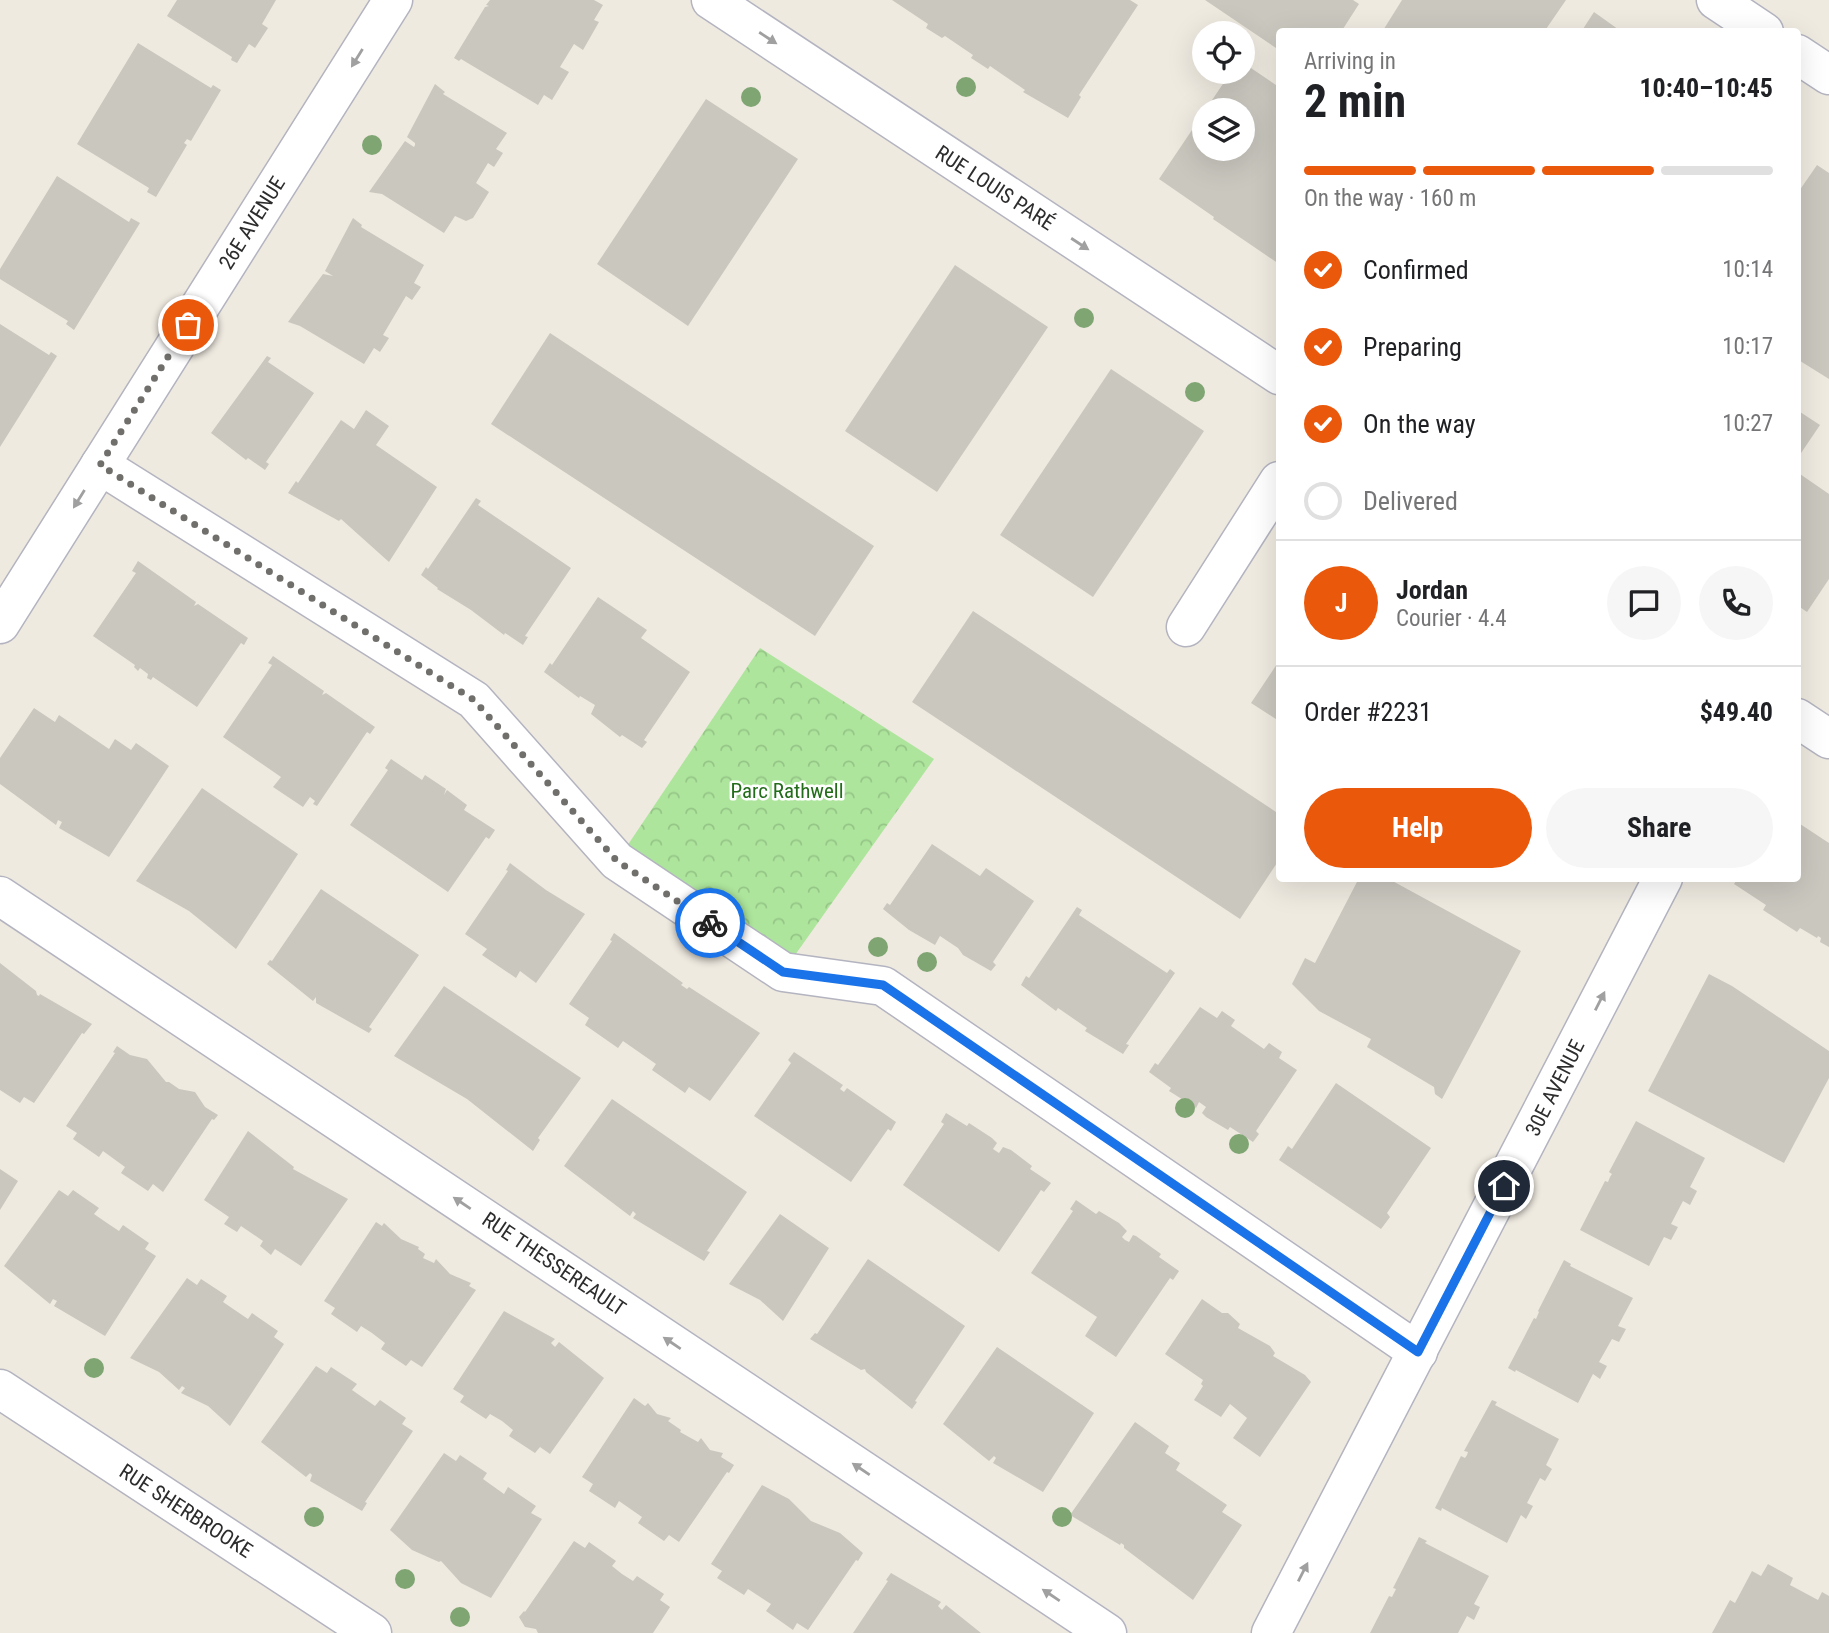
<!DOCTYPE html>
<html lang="en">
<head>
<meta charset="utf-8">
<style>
	:root { --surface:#fff; --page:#f6f6f6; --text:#202124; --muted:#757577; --line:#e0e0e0; --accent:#ea580c }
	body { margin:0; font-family:"Roboto Condensed",sans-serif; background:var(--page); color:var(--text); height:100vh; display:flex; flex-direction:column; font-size:26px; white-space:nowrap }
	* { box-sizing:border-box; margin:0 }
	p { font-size:23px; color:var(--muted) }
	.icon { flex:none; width:38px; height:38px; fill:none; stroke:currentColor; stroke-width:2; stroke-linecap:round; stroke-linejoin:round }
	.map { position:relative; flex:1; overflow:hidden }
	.panel { position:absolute; left:1276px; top:28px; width:525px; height:854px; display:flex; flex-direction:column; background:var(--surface); border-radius:7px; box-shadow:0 7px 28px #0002 }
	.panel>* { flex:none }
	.buttons { position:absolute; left:1192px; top:21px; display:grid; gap:14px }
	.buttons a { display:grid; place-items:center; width:63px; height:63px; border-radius:50%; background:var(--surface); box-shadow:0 7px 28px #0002; font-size:35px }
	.pin { position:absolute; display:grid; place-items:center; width:60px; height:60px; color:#fff; margin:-30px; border:4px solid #fff; border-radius:50%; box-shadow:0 2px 7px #0007 }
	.courier { position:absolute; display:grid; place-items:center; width:70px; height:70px; margin:-35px; border:5px solid #1a73e8; border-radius:50%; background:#fff; color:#222; box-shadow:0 2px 9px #0007 }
	.overview em { font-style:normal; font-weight:700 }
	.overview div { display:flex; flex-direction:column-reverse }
	.overview { display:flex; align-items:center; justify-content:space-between; height:119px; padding:0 28px }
	h1 { font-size:46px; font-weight:700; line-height:52px }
	.bar { display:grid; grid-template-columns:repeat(4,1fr); gap:10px 7px; align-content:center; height:84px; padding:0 28px }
	.bar i { height:9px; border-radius:5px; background:var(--line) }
	.bar .active { background:var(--accent) }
	.bar p { grid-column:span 4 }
	.line { display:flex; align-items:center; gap:18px; padding:0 28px; border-top:2px solid var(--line) }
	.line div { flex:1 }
	.round { display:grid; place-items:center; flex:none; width:74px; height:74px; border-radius:37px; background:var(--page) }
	ol { padding:0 28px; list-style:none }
	li { display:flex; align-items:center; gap:21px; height:77px }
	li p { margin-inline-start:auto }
	li .icon { padding:7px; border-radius:50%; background:var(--accent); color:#fff; stroke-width:4 }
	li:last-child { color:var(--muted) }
	li i { width:38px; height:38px; border:4px solid var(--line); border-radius:50% }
	.button { display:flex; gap:14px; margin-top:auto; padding:14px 28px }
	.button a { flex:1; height:80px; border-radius:42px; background:var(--accent); color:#fff; font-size:28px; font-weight:700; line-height:80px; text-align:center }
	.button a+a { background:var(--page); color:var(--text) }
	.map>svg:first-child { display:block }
</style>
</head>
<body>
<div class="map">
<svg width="1829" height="1633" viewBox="0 0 1829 1633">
	<defs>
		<pattern id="park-crowns" width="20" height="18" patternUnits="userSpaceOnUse" patternTransform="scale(1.75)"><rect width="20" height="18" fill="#ade59c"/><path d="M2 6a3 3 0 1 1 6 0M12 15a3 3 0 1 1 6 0" fill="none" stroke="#95c587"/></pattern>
	</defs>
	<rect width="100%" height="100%" fill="#efeae0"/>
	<path fill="url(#park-crowns)" d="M760 648 934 759 783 972 617 861Z"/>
	<g fill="#cac7bf">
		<path d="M177 0H276L262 24 268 28 255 48 249 44 237 63 231 60 232 57 167 16Z"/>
		<path d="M490 0H594L603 5 594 20 599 22 583 50 574 44 560 67 569 72 552 100 544 95 538 105 461 59 459 61 454 58 485 7 489 6 486 5Z"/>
		<path d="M892 0H1130L1138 5 1079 95 1081 97 1068 118 1023 92 1025 90 990 66 988 69 971 58 973 55 945 36 942 38 926 28 928 24Z"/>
		<path d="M1205 0H1353L1359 4 1341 32H1279V50Z"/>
		<path d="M1402 0H1566L1544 32H1382Z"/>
		<path d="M1594 12 1622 32H1581Z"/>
		<path d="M138 43 211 88 213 85 221 90 191 141 187 139 184 143 187 145 156 197 147 192 149 188 77 144Z"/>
		<path d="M1242 62 1279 87V264L1213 219 1214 217 1159 179 1192 130 1195 132 1204 118V149H1242V110H1209L1211 108 1208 106 1231 72H1242Z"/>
		<path d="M435 84 445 92 443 94 507 133 496 149 503 153 494 167 488 163 476 183 489 192 473 218 466 221 455 216 444 233 382 194 369 192 405 141 414 147 415 145V143L407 137Z"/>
		<path d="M706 99 798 159 688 326 597 264Z"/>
		<path d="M1817 165 1829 173V379L1797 359V194Z"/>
		<path d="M57 176 129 222 131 218 140 223 74 330 66 324 68 321 0 279V269Z"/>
		<path d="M353 218 362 225 361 227 424 265 414 283 421 287 412 300 406 296 383 335 389 338 380 352 374 348 364 364 300 326 288 322 323 274 333 276 325 271Z"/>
		<path d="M955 265 1048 327 937 492 845 431Z"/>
		<path d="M0 324 49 355 51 352 57 356 0 447Z"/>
		<path d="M550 333 874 546 815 636 491 424Z"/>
		<path d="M267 356 271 358 268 362 314 393 266 462 269 464 265 470 248 458 246 460 211 433Z"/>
		<path d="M1111 369 1204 431 1093 597 1000 535Z"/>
		<path d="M366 410 389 426 376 445 437 487 389 562 341 519 339 521 288 493 296 481 298 483 341 420 354 429Z"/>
		<path d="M1797 410 1820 425 1797 459Z"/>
		<path d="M1797 472 1829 494V579L1807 612 1797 605Z"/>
		<path d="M476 498 481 501 478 505 571 568 525 636 528 637 523 645 505 633 504 635 471 610 437 589 438 588 421 575 426 567 428 569Z"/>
		<path d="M138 561 196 602 194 606 198 604 248 638 244 645 241 643 197 707 153 677 151 680 147 678 148 674 140 668 138 671 134 667 135 665 93 636 136 573 132 571Z"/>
		<path d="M598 597 647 630 641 638 690 672 644 740 647 742 642 748 622 735 620 737 591 714 595 705 580 696 579 698 544 672 550 663 552 665Z"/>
		<path d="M973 611 1279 814V860L1240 919 912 702Z"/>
		<path d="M273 656 324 691 322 695 326 693 375 727 370 734 367 732 317 806 313 804 315 801 310 797 303 807 273 787 281 777 223 737 272 665 268 663Z"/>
		<path d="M1279 661V721L1251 703Z"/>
		<path d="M34 708 55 722 59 715 109 749 115 739 131 750 136 743 169 766 109 857 59 828 62 822 58 820 56 825 0 784V758Z"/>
		<path d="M391 759 422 780 425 775 446 789 444 795 447 790 467 805 464 810 495 830 489 839 486 837 448 892 350 825 388 770 385 768Z"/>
		<path d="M202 788 298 854 236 949 189 911 136 881Z"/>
		<path d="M1797 822 1829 843V947L1820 942 1821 938 1818 936 1817 938 1800 928 1797 932 1763 910 1766 905 1734 884 1738 878H1797Z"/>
		<path d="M932 844 980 876 986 868 1034 901 993 962 996 965 991 971 963 955 958 948 940 936 935 945 909 930 883 909 887 903 890 905Z"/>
		<path d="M510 863 546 890 585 914 536 983 520 971 516 978 482 955 487 949 465 934 508 871 506 870Z"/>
		<path d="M1359 878H1387L1521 951 1442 1099 1435 1094 1434 1087 1367 1047 1371 1039 1319 1011 1292 984 1305 958 1315 963Z"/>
		<path d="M321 889 419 955 369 1027 372 1029 369 1033 316 1003V997L313 1001 267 964 270 960 272 961Z"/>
		<path d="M1077 907 1082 910 1079 915 1167 973 1170 969 1175 973 1126 1044 1129 1045 1123 1054 1085 1031 1087 1028 1058 1008 1056 1011 1021 985 1026 976 1029 978Z"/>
		<path d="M614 933 683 983 681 985 687 989 689 987 760 1033 710 1101 689 1087 685 1093 652 1070 656 1064 623 1041 618 1048 585 1025 589 1018 569 1004 612 941 610 940Z"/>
		<path d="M0 963 36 991 37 995 39 996 40 994 92 1024 84 1034 82 1033 34 1103 24 1097 20 1103 0 1090Z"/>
		<path d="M1709 974 1732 986 1829 1051V1078L1784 1163 1648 1091Z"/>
		<path d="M444 986 581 1078 538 1138 540 1140 533 1151 467 1099 394 1056Z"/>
		<path d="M1200 1007 1217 1018 1222 1011 1235 1020 1231 1026 1264 1049 1269 1043 1282 1052 1279 1058 1297 1070 1256 1131 1259 1134 1253 1142 1230 1127 1228 1130 1206 1117 1202 1113 1206 1107 1199 1102 1196 1108 1169 1091 1171 1088 1149 1072 1155 1063 1158 1065Z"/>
		<path d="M117 1046 130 1055 147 1059 166 1082H169L179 1089 195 1092 205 1107 218 1115 214 1120 212 1119 163 1192 153 1184 148 1191 121 1173 125 1167 103 1151 99 1157 73 1139 77 1133 66 1126 115 1053 113 1052Z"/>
		<path d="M794 1052 843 1085 840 1089 844 1092 847 1088 896 1122 891 1131 888 1129 851 1182 754 1116 791 1063 788 1060Z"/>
		<path d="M1336 1083 1431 1148 1387 1213 1390 1217 1381 1229 1279 1160 1288 1146 1292 1149Z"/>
		<path d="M612 1099 747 1192 707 1251 710 1252 704 1261 633 1218 636 1214 633 1211 630 1216 564 1166Z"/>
		<path d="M946 1113 967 1126 969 1123 992 1138 997 1143 993 1149 999 1153 1003 1147 1011 1150 1032 1166 1030 1169 1051 1183 1044 1192 1041 1190 999 1252 903 1185 944 1124 941 1122Z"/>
		<path d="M1636 1121 1705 1158 1690 1187 1697 1191 1690 1205 1683 1201 1671 1224 1678 1227 1671 1240 1664 1237 1649 1266 1580 1230 1605 1181 1608 1182 1610 1177 1612 1174 1609 1172Z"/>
		<path d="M248 1131 294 1167 293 1169 348 1199 301 1266 275 1249 271 1255 260 1246 263 1241 241 1226 237 1232 224 1224 229 1217 204 1200Z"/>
		<path d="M0 1169 18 1181 0 1210Z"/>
		<path d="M59 1190 68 1196 73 1190 99 1208 94 1214 107 1223 119 1231 123 1225 149 1243 145 1249 156 1256 105 1336 54 1306 57 1301 53 1299 50 1304 4 1266Z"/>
		<path d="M1076 1200 1096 1214 1099 1211 1119 1223 1127 1231 1122 1237 1125 1240 1129 1242 1133 1235 1136 1236 1161 1254 1159 1257 1179 1271 1173 1280 1170 1278 1116 1357 1085 1336 1097 1317 1031 1273 1073 1211 1070 1209Z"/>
		<path d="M780 1214 829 1248 783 1321 760 1300 729 1284Z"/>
		<path d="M376 1222 382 1226 384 1223 401 1239 419 1247 418 1249 425 1254 423 1258 434 1263 436 1259 450 1274 471 1283 469 1286 476 1290 422 1367 411 1360 406 1366 381 1349 385 1343 372 1333 361 1326 357 1332 331 1314 335 1308 324 1301Z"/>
		<path d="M868 1259 965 1326 915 1401 917 1402 912 1409 866 1372 865 1369 861 1370 810 1339 815 1333 817 1334Z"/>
		<path d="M1564 1260 1571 1264 1570 1266 1633 1298 1618 1326 1626 1329 1619 1342 1612 1339 1599 1362 1607 1366 1600 1379 1593 1374 1578 1403 1516 1370 1515 1372 1508 1368 1534 1318 1536 1319 1539 1312 1538 1311Z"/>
		<path d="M187 1278 197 1285 201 1279 227 1296 223 1302 248 1319 252 1313 278 1331 274 1337 284 1344 230 1426 208 1406 181 1393 185 1388 182 1386 179 1390 159 1372 130 1358Z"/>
		<path d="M1202 1299 1222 1313H1228L1240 1324 1238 1328 1270 1346 1275 1353 1273 1356 1305 1375 1311 1382 1260 1457 1233 1438 1247 1418 1230 1404 1221 1417 1194 1400 1203 1386 1201 1384 1203 1380 1165 1354Z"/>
		<path d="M504 1311 555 1339 551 1343 555 1347 559 1342 604 1378 550 1454 540 1447 535 1453 509 1436 513 1430 502 1421 490 1414 486 1419 460 1402 464 1396 453 1389Z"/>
		<path d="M997 1347 1094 1413 1043 1492 993 1463 996 1458 994 1456 989 1461 943 1424Z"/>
		<path d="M316 1366 327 1373 331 1367 357 1384 352 1390 375 1406 380 1400 406 1418 402 1424 413 1431 365 1502 367 1503 362 1511 310 1481 312 1475 310 1473 306 1477 261 1442Z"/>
		<path d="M634 1398 645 1406 648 1403 657 1414 671 1418 668 1421 681 1430 680 1432 698 1442 701 1438 710 1450 723 1453 721 1457 734 1465 729 1473 727 1472 679 1542 669 1535 664 1541 638 1523 642 1517 619 1501 615 1508 589 1491 593 1484 582 1477Z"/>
		<path d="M1492 1400 1497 1402 1495 1405 1559 1439 1546 1465 1552 1469 1545 1481 1540 1478 1527 1503 1533 1506 1526 1519 1521 1515 1507 1543 1442 1508 1441 1511 1435 1508 1461 1456 1465 1458 1467 1455 1468 1452 1464 1451Z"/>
		<path d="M1135 1422 1169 1446 1165 1453 1180 1463 1176 1470 1227 1505 1222 1512 1242 1525 1193 1600 1124 1548V1545L1121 1543 1120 1545 1070 1515Z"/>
		<path d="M444 1453 456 1461 460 1455 487 1473 483 1479 504 1494 508 1487 536 1506 531 1513 542 1519 491 1598 461 1583 441 1561 439 1562 412 1550 390 1530Z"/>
		<path d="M762 1485 789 1499 811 1521 840 1533 863 1553 858 1561 856 1560 808 1630 797 1623 793 1630 766 1611 771 1604 748 1589 744 1595 717 1578 722 1571 711 1564Z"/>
		<path d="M1419 1537 1427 1541 1425 1543 1489 1576 1474 1604 1480 1607 1474 1620 1467 1616 1458 1633H1370L1389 1596 1392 1597 1396 1589 1393 1588Z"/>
		<path d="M574 1541 585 1548 589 1542 616 1561 612 1566 622 1574 633 1581 637 1576 664 1594 660 1600 670 1607 653 1633H538L536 1629 525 1627 519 1617 524 1611 525 1612Z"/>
		<path d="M1768 1564 1793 1578 1790 1585 1818 1600 1822 1592 1829 1596V1633H1712L1730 1600 1735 1603 1752 1571 1761 1576Z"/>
		<path d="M891 1573 941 1602 938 1606 942 1610 946 1605 981 1633H853L888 1581 886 1580Z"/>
	</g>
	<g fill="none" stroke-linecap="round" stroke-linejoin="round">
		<defs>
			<g id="minor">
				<path d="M711 0 1279 375"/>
				<path d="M1716 0 1764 32"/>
				<path d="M1797 54 1829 75"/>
				<path d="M100 465 474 700 617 861 783 972 883 986 1418 1352"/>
				<path d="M0 624 393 0"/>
				<path d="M1186 627 1279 481"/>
				<path d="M1797 718 1829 739"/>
				<path d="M0 896 1107 1633"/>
				<path d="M0 1389 372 1633"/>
				<path d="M1271 1633 1663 878"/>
			</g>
		</defs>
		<use href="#minor" stroke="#b3b4c0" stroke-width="41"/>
		<use href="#minor" stroke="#fff" stroke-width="38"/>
	</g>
	<g fill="#7fa573">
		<circle cx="966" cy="87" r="10"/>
		<circle cx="751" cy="97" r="10"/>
		<circle cx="372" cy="145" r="10"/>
		<circle cx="1084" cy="318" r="10"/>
		<circle cx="1195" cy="392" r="10"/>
		<circle cx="878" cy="947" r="10"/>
		<circle cx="927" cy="962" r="10"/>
		<circle cx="1185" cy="1108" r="10"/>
		<circle cx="1239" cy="1144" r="10"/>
		<circle cx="94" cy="1368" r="10"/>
		<circle cx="314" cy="1517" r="10"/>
		<circle cx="1062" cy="1517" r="10"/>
		<circle cx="405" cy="1579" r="10"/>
		<circle cx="460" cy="1617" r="10"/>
	</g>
	<defs><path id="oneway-solid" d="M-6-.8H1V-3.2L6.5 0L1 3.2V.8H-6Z" transform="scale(1.75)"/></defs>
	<g fill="#a0a0a0">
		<use href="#oneway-solid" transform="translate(768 38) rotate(33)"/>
		<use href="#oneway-solid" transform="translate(357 58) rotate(122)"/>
		<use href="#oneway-solid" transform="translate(1080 244) rotate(33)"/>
		<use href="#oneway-solid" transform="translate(79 499) rotate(122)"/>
		<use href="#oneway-solid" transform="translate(1600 1001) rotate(-63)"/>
		<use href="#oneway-solid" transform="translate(462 1203) rotate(-146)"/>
		<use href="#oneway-solid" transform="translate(672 1343) rotate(-146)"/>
		<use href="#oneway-solid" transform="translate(861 1469) rotate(-146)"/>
		<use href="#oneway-solid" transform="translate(1303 1572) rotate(-63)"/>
		<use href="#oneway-solid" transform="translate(1051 1595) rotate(-146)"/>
	</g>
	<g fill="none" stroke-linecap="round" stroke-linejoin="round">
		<path stroke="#716f6c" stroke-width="7" stroke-dasharray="0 12.6" d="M188 325 100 465 474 700 617 861 710 923"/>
		<path stroke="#1a73e8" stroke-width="9" d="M710 923 783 972 883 985 1418 1352 1504 1186"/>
	</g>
	<g text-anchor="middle" stroke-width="5" stroke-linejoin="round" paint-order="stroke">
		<g font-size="21" fill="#2d2d2d" stroke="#fff">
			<text transform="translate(995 188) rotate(33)" y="7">RUE LOUIS PARÉ</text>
			<text transform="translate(252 223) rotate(-58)" y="7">26E AVENUE</text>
			<text transform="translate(1555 1088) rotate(-63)" y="7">30E AVENUE</text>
			<text transform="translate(554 1264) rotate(34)" y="7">RUE THESSEREAULT</text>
			<text transform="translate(186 1511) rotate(33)" y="7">RUE SHERBROOKE</text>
		</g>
		<g font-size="21" fill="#236d1a" stroke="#fff">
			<text x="787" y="798">Parc Rathwell</text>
		</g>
	</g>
</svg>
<div class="buttons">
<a><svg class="icon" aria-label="locate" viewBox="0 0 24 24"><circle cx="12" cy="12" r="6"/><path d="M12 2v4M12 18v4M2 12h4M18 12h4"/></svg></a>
<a><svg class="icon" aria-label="layers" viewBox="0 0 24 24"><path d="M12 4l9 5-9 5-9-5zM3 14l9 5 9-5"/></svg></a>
</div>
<div class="pin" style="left:188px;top:325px;background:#ea580c"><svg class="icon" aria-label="bag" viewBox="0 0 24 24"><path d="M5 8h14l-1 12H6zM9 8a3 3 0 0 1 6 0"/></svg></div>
<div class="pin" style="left:1504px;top:1186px;background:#1f2937"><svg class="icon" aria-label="home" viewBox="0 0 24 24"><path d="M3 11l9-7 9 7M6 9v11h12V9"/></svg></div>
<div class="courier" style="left:710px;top:923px"><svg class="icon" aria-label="bike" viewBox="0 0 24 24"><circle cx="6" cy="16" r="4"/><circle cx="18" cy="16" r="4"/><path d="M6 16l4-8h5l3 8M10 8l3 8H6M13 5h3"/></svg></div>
<section class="panel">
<div class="overview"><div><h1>2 min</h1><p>Arriving in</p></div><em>10:40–10:45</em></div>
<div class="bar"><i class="active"></i><i class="active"></i><i class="active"></i><i></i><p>On the way · 160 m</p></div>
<ol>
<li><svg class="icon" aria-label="check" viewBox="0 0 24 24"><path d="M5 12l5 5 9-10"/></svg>Confirmed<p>10:14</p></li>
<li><svg class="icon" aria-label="check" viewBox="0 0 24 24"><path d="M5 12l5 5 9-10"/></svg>Preparing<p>10:17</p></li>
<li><svg class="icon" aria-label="check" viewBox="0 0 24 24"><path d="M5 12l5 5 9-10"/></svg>On the way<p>10:27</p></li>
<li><i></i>Delivered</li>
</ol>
<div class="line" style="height:126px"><b class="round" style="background:var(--accent);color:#fff">J</b><div><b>Jordan</b><p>Courier · 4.4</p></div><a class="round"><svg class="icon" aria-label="chat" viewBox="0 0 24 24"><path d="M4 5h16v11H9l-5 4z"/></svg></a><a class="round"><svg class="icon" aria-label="phone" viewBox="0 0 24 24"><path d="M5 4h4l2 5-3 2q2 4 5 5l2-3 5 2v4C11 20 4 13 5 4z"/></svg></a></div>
<div class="line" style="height:91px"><div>Order #2231</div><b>$49.40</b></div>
<div class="button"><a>Help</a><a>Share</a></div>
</section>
</div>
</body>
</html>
